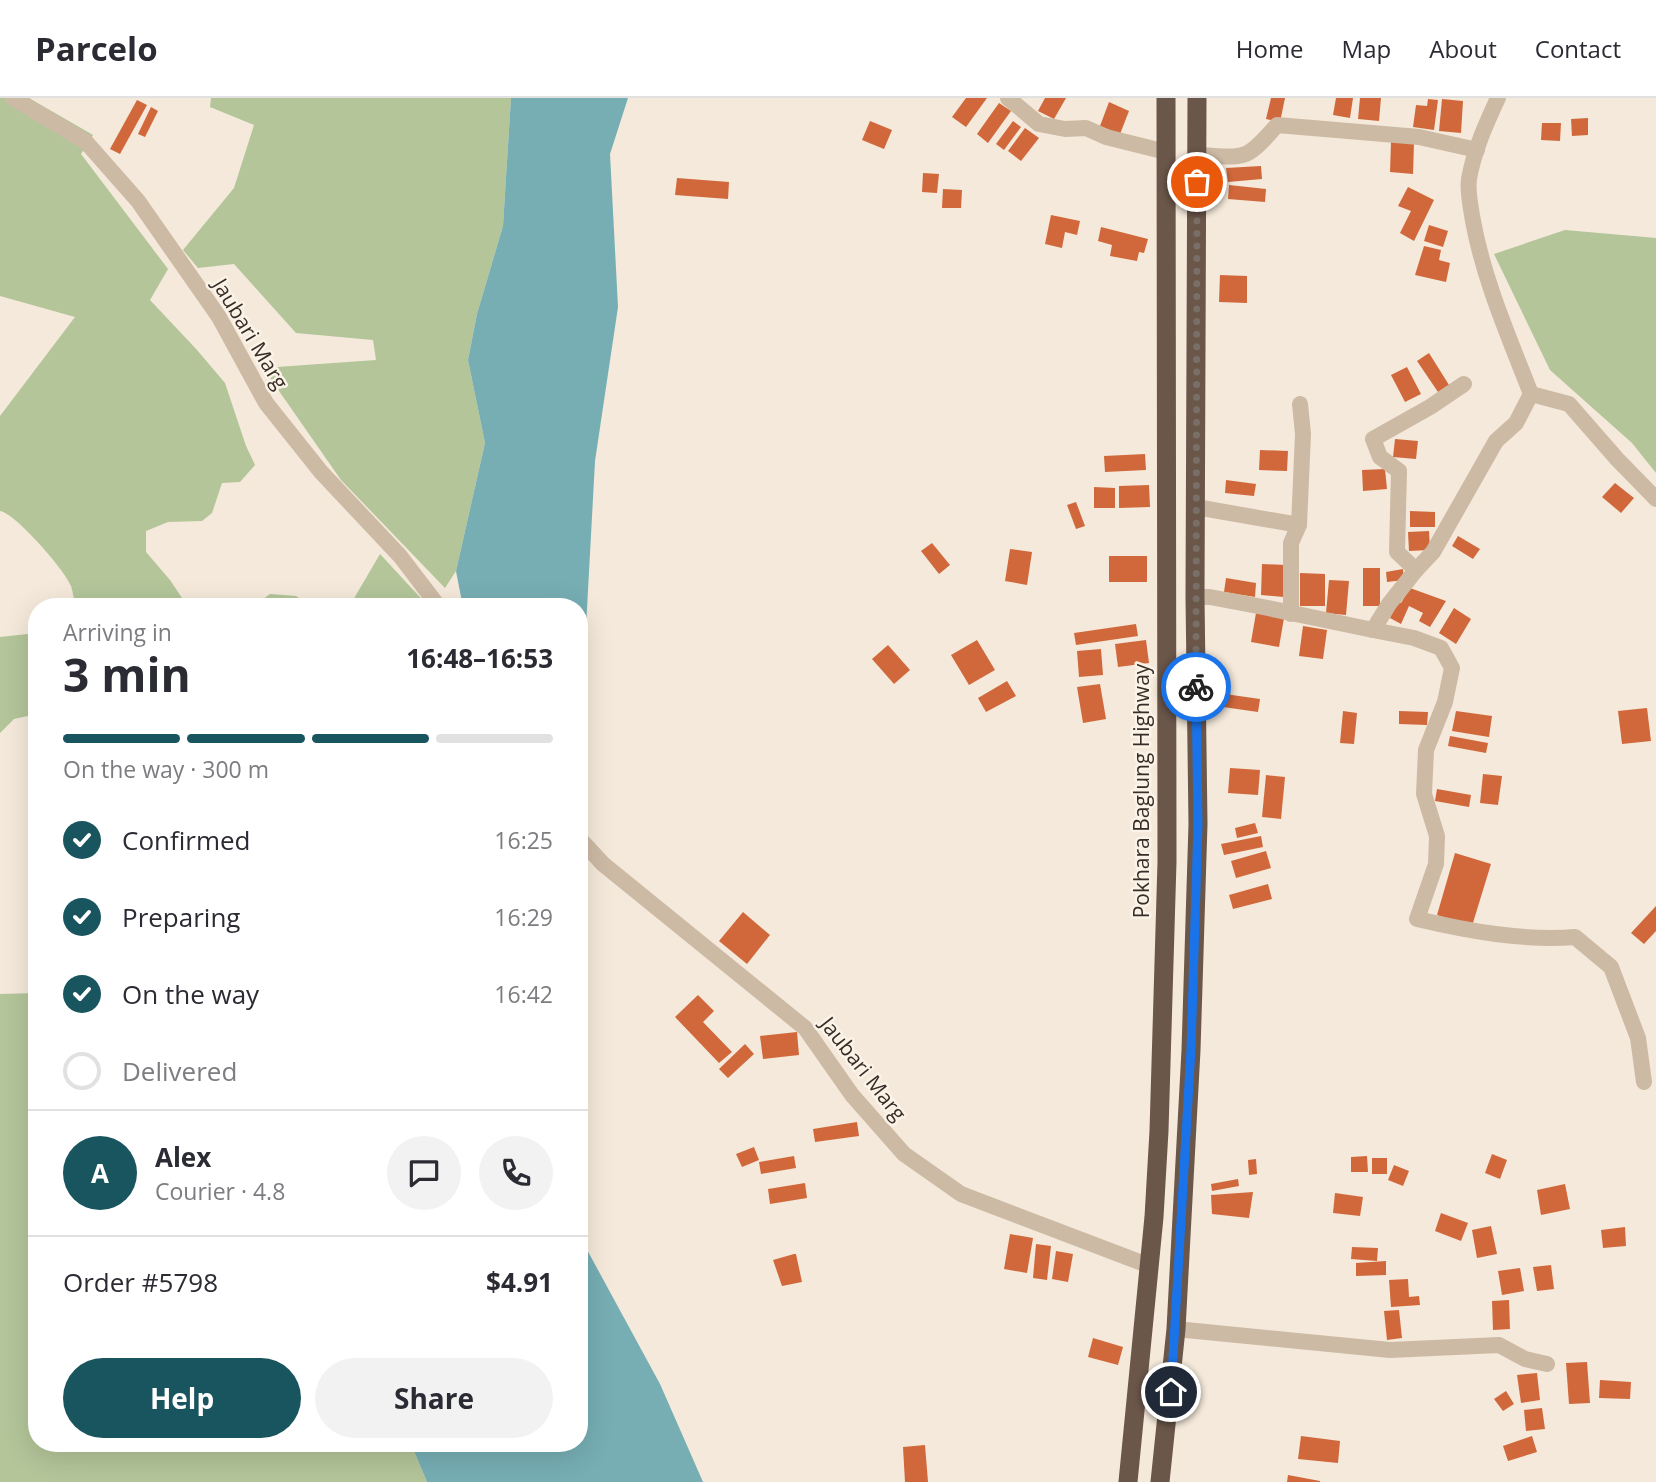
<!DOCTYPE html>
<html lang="en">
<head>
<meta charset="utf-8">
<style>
	:root { --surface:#fff; --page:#f2f2f3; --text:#2b2b33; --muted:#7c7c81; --line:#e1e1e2; --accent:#18555e }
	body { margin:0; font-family:"Open Sans",sans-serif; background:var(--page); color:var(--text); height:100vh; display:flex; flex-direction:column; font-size:26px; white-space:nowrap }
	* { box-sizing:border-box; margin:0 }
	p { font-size:23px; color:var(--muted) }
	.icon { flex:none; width:38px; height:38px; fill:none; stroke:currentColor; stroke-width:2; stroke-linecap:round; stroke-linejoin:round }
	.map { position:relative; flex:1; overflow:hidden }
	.sheet { position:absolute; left:28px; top:500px; width:560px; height:854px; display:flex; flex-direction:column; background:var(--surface); border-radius:28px; box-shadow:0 7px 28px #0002 }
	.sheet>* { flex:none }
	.pin { position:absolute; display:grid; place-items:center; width:60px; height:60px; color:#fff; margin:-30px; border:4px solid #fff; border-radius:50%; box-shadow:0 2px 7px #0007 }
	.courier { position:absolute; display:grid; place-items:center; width:70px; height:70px; margin:-35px; border:5px solid #1a73e8; border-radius:50%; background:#fff; color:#222; box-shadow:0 2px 9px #0007 }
	.head em { font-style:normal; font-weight:700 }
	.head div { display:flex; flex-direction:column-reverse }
	.head { display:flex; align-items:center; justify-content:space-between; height:119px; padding:0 35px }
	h1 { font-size:46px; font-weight:700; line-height:52px }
	.bar { display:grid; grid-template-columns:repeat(4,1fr); gap:10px 7px; align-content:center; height:84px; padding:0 35px }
	.bar i { height:9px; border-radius:5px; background:var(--line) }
	.bar .on { background:var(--accent) }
	.bar p { grid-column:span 4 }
	.line { display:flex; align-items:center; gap:18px; padding:0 35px; border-top:2px solid var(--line) }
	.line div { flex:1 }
	.round { display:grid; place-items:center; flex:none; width:74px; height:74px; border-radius:37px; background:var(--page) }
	ol { padding:0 35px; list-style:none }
	li { display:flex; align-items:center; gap:21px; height:77px }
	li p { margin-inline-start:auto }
	li .icon { padding:7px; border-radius:50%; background:var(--accent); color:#fff; stroke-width:4 }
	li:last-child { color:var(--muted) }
	li i { width:38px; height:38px; border:4px solid var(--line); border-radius:50% }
	.action { display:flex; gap:14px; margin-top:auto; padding:14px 35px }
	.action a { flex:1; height:80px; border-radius:42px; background:var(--accent); color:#fff; font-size:28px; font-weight:700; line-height:80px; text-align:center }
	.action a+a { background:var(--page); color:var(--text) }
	header { display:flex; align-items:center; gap:42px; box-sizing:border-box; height:98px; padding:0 35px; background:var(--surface); border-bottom:2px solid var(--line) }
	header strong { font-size:33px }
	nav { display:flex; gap:38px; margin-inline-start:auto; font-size:24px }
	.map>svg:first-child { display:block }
</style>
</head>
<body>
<header>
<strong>Parcelo</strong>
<nav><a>Home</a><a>Map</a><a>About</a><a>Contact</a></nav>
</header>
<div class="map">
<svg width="1656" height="1384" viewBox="0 0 1656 1384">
	<rect width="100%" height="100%" fill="#f4e9da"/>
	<g fill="#b3c599">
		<path d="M0 0H29L93 37 81 56 168 171 150 202 197 252 225 285 246 348 255 367 240 384 222 385 212 415 202 423 168 424 146 433V454L170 482 188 509H75C74 502 73 494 71 488 65 472 15 415 0 413V318L75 219 0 198Z"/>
		<path d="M211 0H511L503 128 477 216 468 262 485 345 456 473 445 490 341 382 263 270 376 262 373 242 296 235 234 166 198 170 183 152 234 90 254 27 210 9Z"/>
		<path d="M1565 132 1656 140V375L1632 345 1550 272 1494 156Z"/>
		<path d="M380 456 429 509H349Z"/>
		<path d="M270 496 296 498 313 509H252Z"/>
		<path d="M37 535V616L14 621 0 635V539Z"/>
		<path d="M37 895V1346H411L427 1384H0V896Z"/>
	</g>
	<g fill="#76aeb4">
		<path d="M511 0H628L610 56 618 209 595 363 585 548 583 728 579 731V509H463L456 473 485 345 468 262 477 216 503 128Z"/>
		<path d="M579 1137 660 1286 703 1384H427L411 1346H579Z"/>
	</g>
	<g fill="#d1683b">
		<path d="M966 0H987L966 29 952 19Z"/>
		<path d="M1045 0H1066L1054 21 1038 13Z"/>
		<path d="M1271 0H1285L1280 24 1266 21Z"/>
		<path d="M1336 0H1353L1350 20 1333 17Z"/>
		<path d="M1360 0H1381L1379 23 1358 21Z"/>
		<path d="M1428 1 1438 2 1434 32 1413 29 1416 7 1427 8Z"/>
		<path d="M1442 1 1463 3 1461 35 1439 33Z"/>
		<path d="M137 2 147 7 120 56 110 51Z"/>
		<path d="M1109 4 1129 13 1120 36 1100 28Z"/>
		<path d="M999 5 1011 13 988 45 977 36Z"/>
		<path d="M151 9 158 13 145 39 138 36Z"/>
		<path d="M1588 20V37L1572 38 1571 21Z"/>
		<path d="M870 23 892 32 884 51 862 42Z"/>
		<path d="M1013 23 1021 29 1004 52 996 46Z"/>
		<path d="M1542 25H1561L1560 43 1541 42Z"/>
		<path d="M1025 30 1039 40 1021 63 1008 53Z"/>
		<path d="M1391 44 1414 45 1413 76 1390 74Z"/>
		<path d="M1261 68 1262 81 1228 84 1226 70Z"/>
		<path d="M923 75 939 76 937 95 922 94Z"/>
		<path d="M677 80 729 84 728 101 675 97Z"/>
		<path d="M1229 87 1266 91 1265 104 1228 101Z"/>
		<path d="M1408 89 1434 102 1414 143 1400 135 1411 113 1398 108Z"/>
		<path d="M943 91 962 92 961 110H942Z"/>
		<path d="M1051 117 1080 123 1077 137 1065 134 1062 150 1045 146Z"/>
		<path d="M1429 127 1448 133 1443 149 1424 143Z"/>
		<path d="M1101 129 1148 141 1144 155 1139 154 1137 163 1110 158 1112 147 1098 143Z"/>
		<path d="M1424 148 1441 152 1439 162 1450 165 1446 184 1415 177Z"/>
		<path d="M1220 177 1247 178V205L1219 204Z"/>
		<path d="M1429 255 1449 287 1438 294 1417 263Z"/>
		<path d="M1407 269 1421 296 1405 304 1391 277Z"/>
		<path d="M1395 341 1418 343 1416 361 1393 359Z"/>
		<path d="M1260 352 1288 353 1287 373 1259 372Z"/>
		<path d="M1145 356 1146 372 1105 374 1104 358Z"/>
		<path d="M1385 371 1387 391 1363 393 1362 372Z"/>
		<path d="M1226 382 1256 386 1254 398 1225 395Z"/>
		<path d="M1615 385 1634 400 1621 415 1602 399Z"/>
		<path d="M1149 387 1150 409 1119 410V388Z"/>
		<path d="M1094 389 1115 390V410H1094Z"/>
		<path d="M1076 404 1085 428 1076 431 1067 407Z"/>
		<path d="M1410 413 1435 414V429H1410Z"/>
		<path d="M1429 433 1430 452 1409 453 1408 434Z"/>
		<path d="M1458 438 1480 451 1473 461 1452 448Z"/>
		<path d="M932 445 950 467 939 476 921 453Z"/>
		<path d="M1010 451 1032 454 1027 487 1005 483Z"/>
		<rect x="1109" y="458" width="38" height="26"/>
		<path d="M1262 466 1286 467 1284 499 1261 497Z"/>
		<rect x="1363" y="470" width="17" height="38"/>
		<path d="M1403 471 1404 482 1387 484 1386 474Z"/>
		<path d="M1300 475 1325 476V508H1300Z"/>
		<path d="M1226 480 1256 485 1255 499 1224 494Z"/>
		<path d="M1329 482 1349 483 1346 517 1326 515Z"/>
		<path d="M1410 490 1446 503 1430 529 1419 523 1423 515 1409 508 1401 526 1390 520 1397 504 1401 505Z"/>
		<path d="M1454 510 1471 521 1456 546 1439 535Z"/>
		<path d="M1256 515 1284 520 1279 549 1251 544Z"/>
		<path d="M1136 526 1138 538 1076 547 1074 535Z"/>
		<path d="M1303 528 1327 532 1323 561 1299 558Z"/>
		<path d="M977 542 995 572 969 587 951 557Z"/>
		<path d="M1146 542 1149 565 1118 569 1115 546Z"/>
		<path d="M888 547 910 572 894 586 872 561Z"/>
		<path d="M1101 551 1103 577 1079 579 1077 553Z"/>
		<path d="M1007 583 1016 598 986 614 978 600Z"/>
		<path d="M1100 586 1106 621 1083 625 1077 589Z"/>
		<path d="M1225 596 1260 601 1258 614 1223 609Z"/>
		<path d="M1647 610 1651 643 1622 646 1618 613Z"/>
		<path d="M1343 613 1357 615 1354 646 1340 645Z"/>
		<path d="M1399 613 1428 614 1427 627 1399 626Z"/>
		<path d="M1456 613 1492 618 1489 639 1452 633Z"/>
		<path d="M1450 638 1488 645 1486 655 1448 648Z"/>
		<path d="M1230 670 1260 672 1258 697 1228 695Z"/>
		<path d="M1483 676 1502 678 1498 707 1480 705Z"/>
		<path d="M1266 677 1285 679 1281 721 1262 719Z"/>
		<path d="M1437 691 1471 697 1469 709 1435 703Z"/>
		<path d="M1255 725 1258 735 1237 740 1235 730Z"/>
		<path d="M1261 738 1263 749 1224 757 1221 746Z"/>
		<path d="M1266 753 1271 770 1236 780 1231 763Z"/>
		<path d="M1455 755 1491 766 1472 828 1437 817Z"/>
		<path d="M1268 786 1272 801 1233 811 1229 797Z"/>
		<path d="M1656 808V833L1644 846 1631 835Z"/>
		<path d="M743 814 770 837 747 866 719 843Z"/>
		<path d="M698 897 714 913 703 924 732 954 719 965 675 919Z"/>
		<path d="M797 934 799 957 763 961 760 938Z"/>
		<path d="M745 946 754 956 728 980 719 971Z"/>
		<path d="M857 1024 859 1038 815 1044 813 1031Z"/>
		<path d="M754 1049 759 1062 742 1069 736 1056Z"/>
		<path d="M1492 1056 1507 1062 1500 1081 1485 1075Z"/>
		<path d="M794 1058 796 1070 761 1076 759 1064Z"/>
		<path d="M1367 1058 1368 1074H1351V1059Z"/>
		<rect x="1372" y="1060" width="15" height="16"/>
		<path d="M1256 1061 1257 1076 1249 1077 1248 1062Z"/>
		<path d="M1394 1067 1409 1073 1403 1088 1388 1082Z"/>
		<path d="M1238 1081 1239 1088 1212 1093 1211 1086Z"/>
		<path d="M805 1085 807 1100 770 1106 768 1091Z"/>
		<path d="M1565 1086 1570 1111 1541 1117 1537 1092Z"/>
		<path d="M1253 1094 1249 1120 1212 1116 1211 1097Z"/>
		<path d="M1335 1095 1363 1099 1360 1118 1333 1115Z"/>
		<path d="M1441 1115 1468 1125 1461 1143 1435 1133Z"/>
		<path d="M1491 1128 1497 1156 1477 1160 1472 1132Z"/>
		<path d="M1625 1129 1626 1148 1603 1150 1601 1132Z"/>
		<path d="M1010 1136 1033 1140 1027 1175 1004 1171Z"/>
		<path d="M1036 1146 1051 1148 1047 1182 1033 1180Z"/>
		<path d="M1352 1149 1378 1150 1377 1163 1351 1161Z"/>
		<path d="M1056 1153 1073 1156 1068 1184 1052 1181Z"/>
		<path d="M794 1156H796L802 1184 782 1188 773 1162Z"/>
		<path d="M1386 1163V1177L1356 1178V1165Z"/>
		<path d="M1551 1167 1554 1191 1537 1193 1533 1169Z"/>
		<path d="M1520 1170 1524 1193 1502 1197 1498 1173Z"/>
		<path d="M1408 1181 1409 1199 1419 1198 1420 1207 1391 1209 1389 1182Z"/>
		<path d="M1509 1202 1510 1231 1493 1232 1492 1203Z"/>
		<path d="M1399 1212 1402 1240 1387 1242 1384 1213Z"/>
		<path d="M1093 1240 1123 1249 1118 1267 1088 1259Z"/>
		<path d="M1587 1264 1590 1305 1569 1306 1566 1265Z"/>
		<path d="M1537 1275 1540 1302 1521 1305 1517 1277Z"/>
		<path d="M1600 1282 1631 1284 1630 1301 1599 1300Z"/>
		<path d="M1506 1293 1514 1306 1503 1313 1494 1301Z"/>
		<path d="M1542 1310 1545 1331 1526 1333 1524 1312Z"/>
		<path d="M1301 1338 1340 1343 1338 1365 1298 1361Z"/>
		<path d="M1532 1338 1537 1354 1508 1363 1503 1348Z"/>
		<path d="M925 1347 928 1384H905L903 1349Z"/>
		<path d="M1288 1377 1320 1383V1384H1287Z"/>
	</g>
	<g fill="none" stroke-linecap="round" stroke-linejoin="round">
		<g stroke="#cdbaa5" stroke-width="16">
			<path d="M13 0 86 44 138 103 219 219 266 305 321 374 400 458 439 509"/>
			<path d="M1008 0 1039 26 1065 31 1086 30 1106 39 1166 54"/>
			<path d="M1197 57C1246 59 1244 65 1277 27L1419 39 1477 52"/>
			<path d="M1531 296 1569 306 1617 361 1656 401"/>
			<path d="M1196 409 1299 427 1303 336 1300 306"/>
			<path d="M1416 472 1433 454 1496 343 1516 325 1531 296C1509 239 1484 183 1473 123 1471 110 1467 94 1469 81 1474 52 1486 26 1498 0"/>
			<path d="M1195 499H1210L1263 509 1373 532 1389 506 1416 472 1397 454 1399 373 1380 359 1373 341 1430 309 1464 286"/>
			<path d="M1291 516V445L1299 427"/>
			<path d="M1373 532 1414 540 1441 550 1452 570 1445 604 1426 652 1424 696 1437 738 1436 766 1417 821C1468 833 1523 843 1575 839L1611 869 1638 940 1644 984"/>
			<path d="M579 740 603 766 805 930 852 997 904 1056 961 1096 1150 1168"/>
			<path d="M1176 1231 1390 1252 1499 1247 1525 1261 1547 1266"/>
		</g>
		<g stroke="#6b564a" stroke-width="19">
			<path d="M1128 1384 1154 1119 1159 1033 1167 764 1166 0"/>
			<path d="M1160 1384 1176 1231 1191 952 1198 726 1195 499 1197 0"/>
		</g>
	</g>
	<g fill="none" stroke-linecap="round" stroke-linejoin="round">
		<path stroke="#7a6f66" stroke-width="7" stroke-dasharray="0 12.6" d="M1196 589 1197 84"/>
		<path stroke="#1a73e8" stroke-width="9" d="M1171 1294 1191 951 1198 726 1196 589"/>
	</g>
	<g text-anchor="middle" stroke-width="5" stroke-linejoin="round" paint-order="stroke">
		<g font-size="21" fill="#382d27" stroke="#fbf3e7">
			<text transform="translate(250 236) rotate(59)" y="7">Jaubari Marg</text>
			<text transform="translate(1142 693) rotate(-90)" y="7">Pokhara Baglung Highway</text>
			<text transform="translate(863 971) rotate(52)" y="7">Jaubari Marg</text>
		</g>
	</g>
</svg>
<div class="pin" style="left:1197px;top:84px;background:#ea580c"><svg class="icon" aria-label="bag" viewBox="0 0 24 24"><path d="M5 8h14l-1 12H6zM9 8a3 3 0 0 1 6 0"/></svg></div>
<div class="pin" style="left:1171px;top:1294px;background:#1f2937"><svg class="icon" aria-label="home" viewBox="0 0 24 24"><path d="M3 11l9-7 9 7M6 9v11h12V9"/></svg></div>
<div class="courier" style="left:1196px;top:589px"><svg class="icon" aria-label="bike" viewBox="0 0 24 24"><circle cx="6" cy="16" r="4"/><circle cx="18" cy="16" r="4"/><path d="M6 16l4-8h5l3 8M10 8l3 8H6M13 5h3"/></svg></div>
<section class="sheet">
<div class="head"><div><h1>3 min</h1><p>Arriving in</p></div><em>16:48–16:53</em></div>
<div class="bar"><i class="on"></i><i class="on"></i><i class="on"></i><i></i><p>On the way · 300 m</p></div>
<ol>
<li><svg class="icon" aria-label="check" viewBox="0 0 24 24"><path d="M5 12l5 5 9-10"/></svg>Confirmed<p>16:25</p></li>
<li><svg class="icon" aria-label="check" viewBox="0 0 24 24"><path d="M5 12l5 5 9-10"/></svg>Preparing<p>16:29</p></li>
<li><svg class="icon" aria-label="check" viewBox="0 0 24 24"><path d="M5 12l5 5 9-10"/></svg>On the way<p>16:42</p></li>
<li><i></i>Delivered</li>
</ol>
<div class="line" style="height:126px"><b class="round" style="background:var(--accent);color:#fff">A</b><div><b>Alex</b><p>Courier · 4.8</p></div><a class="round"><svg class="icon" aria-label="chat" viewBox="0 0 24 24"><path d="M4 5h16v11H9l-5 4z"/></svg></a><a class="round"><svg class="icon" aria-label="phone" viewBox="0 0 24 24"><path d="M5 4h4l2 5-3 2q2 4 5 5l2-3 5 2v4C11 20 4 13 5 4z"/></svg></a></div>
<div class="line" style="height:91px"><div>Order #5798</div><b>$4.91</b></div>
<div class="action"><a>Help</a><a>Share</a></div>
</section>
</div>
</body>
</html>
